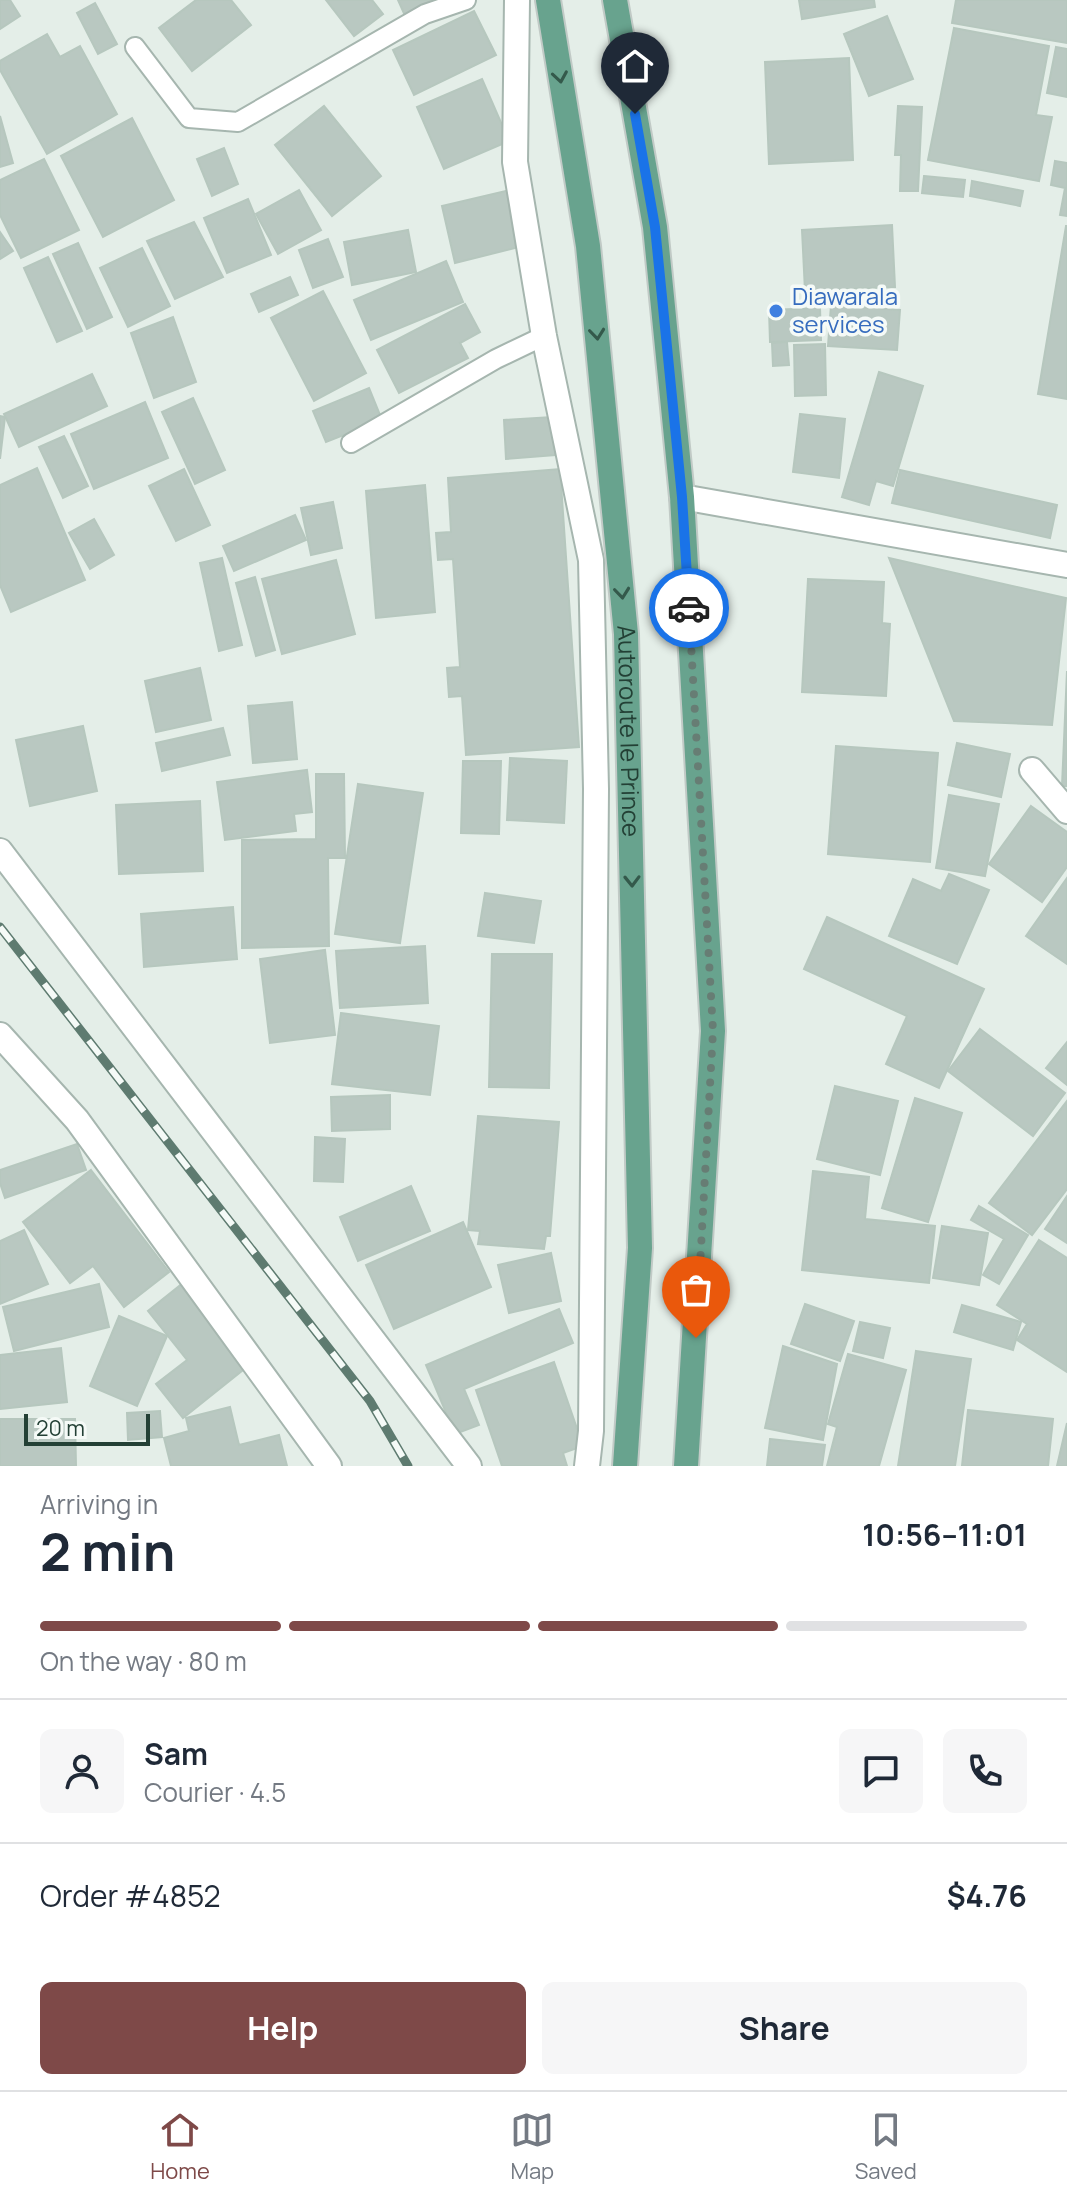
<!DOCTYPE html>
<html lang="en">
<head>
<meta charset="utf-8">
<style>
	:root { --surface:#fff; --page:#f6f6f7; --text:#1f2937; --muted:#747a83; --line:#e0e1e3; --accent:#7e4948 }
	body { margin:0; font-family:Manrope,sans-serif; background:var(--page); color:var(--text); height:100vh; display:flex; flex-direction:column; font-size:30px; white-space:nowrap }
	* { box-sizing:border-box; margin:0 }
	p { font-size:26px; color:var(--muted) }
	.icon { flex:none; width:44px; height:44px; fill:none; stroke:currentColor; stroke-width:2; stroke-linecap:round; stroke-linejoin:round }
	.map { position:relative; height:1466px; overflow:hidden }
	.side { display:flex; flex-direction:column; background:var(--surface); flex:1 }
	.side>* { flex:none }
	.scale { position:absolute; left:24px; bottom:20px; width:126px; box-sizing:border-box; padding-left:8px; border:4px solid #234035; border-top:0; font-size:22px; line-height:28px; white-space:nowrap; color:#234035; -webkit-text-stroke:6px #f5faf7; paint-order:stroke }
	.pin { position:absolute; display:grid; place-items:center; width:68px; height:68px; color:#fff; margin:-82px -34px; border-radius:50% 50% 50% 0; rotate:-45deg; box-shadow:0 0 8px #0007 }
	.pin .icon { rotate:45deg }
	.courier { position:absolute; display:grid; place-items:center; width:80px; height:80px; margin:-40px; border:6px solid #1a73e8; border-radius:50%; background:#fff; color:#222; box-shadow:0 2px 10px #0007 }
	.headline em { font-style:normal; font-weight:700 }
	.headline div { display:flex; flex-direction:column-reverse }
	.headline { display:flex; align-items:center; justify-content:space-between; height:136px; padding:0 40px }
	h1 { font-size:52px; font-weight:700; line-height:60px }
	.bar { display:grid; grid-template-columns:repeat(4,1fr); gap:12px 8px; align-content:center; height:96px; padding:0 40px }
	.bar i { height:10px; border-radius:6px; background:var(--line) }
	.bar .on { background:var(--accent) }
	.bar p { grid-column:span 4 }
	.line { display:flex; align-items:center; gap:20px; padding:0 40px; border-top:2px solid var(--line) }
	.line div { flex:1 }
	.round { display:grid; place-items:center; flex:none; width:84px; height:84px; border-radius:12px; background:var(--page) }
	.button { display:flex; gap:16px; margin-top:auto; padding:16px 40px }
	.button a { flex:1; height:92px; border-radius:12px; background:var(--accent); color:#fff; font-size:32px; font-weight:700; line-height:92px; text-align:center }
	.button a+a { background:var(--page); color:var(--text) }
	.dock { display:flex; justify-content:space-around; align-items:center; height:112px; border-top:2px solid var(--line); background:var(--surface); font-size:22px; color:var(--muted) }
	.dock a { display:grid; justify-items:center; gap:4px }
	.dock .on { color:var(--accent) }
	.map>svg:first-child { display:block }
</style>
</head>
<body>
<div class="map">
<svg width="1067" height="1466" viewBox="0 0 1067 1466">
	<rect width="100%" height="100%" fill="#e4eee8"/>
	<g fill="#b9c8c1" stroke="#b6c7be" stroke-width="2">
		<path d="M0 0H10L20 16 0 29Z"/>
		<path d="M196 0H231L251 25 192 71 159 28Z"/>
		<path d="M326 0H372L383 14 354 36Z"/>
		<path d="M398 0H443L406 18Z"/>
		<path d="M799 0H874L875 7 802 19Z"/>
		<path d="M956 0H1067V43L952 23Z"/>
		<path d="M95 3 117 44 98 54 77 13Z"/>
		<path d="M474 11 496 55 414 95 393 50Z"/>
		<path d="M887 16 913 79 869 96 844 34Z"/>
		<path d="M954 28 1049 46 1036 115 1052 117 1039 181 928 160Z"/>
		<path d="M47 34 60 57 80 46 117 114 47 154 0 70V61Z"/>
		<path d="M1056 47 1067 49V97L1047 93Z"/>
		<path d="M849 58 853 160 769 164 765 62Z"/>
		<path d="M482 79 509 141 444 169 417 107Z"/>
		<path d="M324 106 381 176 332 216 275 145Z"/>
		<path d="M898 106 922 107 918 191H900L901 155H895Z"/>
		<path d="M0 116 13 163 0 167Z"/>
		<path d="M132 118 174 200 103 237 61 156Z"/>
		<path d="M224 148 238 184 212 196 197 159Z"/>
		<path d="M44 159 79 230 21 258 0 215V180Z"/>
		<path d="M1055 161 1067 163V216L1060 215 1065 188 1051 185Z"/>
		<path d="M924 176 965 180 963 197 922 193Z"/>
		<path d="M972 181 1023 191 1020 206 970 196Z"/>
		<path d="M299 190 321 230 278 254 256 214Z"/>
		<path d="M510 190 523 246 455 263 442 206Z"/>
		<path d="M248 199 271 255 227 273 204 218Z"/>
		<path d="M194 222 223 277 175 299 147 241Z"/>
		<path d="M892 225 895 287 805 291 802 230Z"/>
		<path d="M1066 226H1067V399L1038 394Z"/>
		<path d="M408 230 416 272 352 285 344 242Z"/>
		<path d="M0 232 13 251 0 259Z"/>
		<path d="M328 239 343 277 313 288 299 250Z"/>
		<path d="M78 243 112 317 87 329 53 254Z"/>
		<path d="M142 248 170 306 128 327 100 268Z"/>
		<path d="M48 257 82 331 57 342 24 268Z"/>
		<path d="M446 261 463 302 371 340 354 300Z"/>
		<path d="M290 277 298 295 259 312 251 294Z"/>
		<path d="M323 291 366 373 314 401 271 318Z"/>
		<path d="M465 304 480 332 460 343 468 358 399 393 377 350Z"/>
		<path d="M831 305 900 310 897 350 828 346Z"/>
		<path d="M820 308 821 340 770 342 769 310Z"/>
		<path d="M173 317 196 382 154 398 131 333Z"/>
		<path d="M787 342 789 365 773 366 772 343Z"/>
		<path d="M825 344 826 395 795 396 794 345Z"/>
		<path d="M879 372 923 386 893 486 876 481 869 505 842 497Z"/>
		<path d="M92 374 107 406 19 447 4 414Z"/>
		<path d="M369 388 382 420 326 442 313 411Z"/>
		<path d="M193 398 225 470 195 484 162 412Z"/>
		<path d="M145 402 168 458 94 489 71 434Z"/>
		<path d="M800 414 845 419 839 478 793 472Z"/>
		<path d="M0 416 5 417 0 459Z"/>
		<path d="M552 417 555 455 506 459 504 420Z"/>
		<path d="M64 436 88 486 63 498 39 447Z"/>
		<path d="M37 468 85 580 11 612 0 585V485Z"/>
		<path d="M184 469 210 525 176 541 149 486Z"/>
		<path d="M560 469 579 747 466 755 462 696 449 697 447 668 460 667 453 559 438 560 436 533 451 532 448 478Z"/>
		<path d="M900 470 1057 505 1050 538 892 503Z"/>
		<path d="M425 485 435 612 376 618 366 491Z"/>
		<path d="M333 502 342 548 311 555 301 508Z"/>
		<path d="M295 515 306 540 234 571 223 546Z"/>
		<path d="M94 519 114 555 90 569 69 533Z"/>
		<path d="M222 558 242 645 219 651 200 563Z"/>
		<path d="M889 558 1066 598 1052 725 954 721Z"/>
		<path d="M336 560 355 634 282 654 262 579Z"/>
		<path d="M255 577 275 650 256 656 236 583Z"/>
		<path d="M808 579 884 582 882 623 890 624 886 696 802 692Z"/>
		<path d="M200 668 211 720 156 732 145 681Z"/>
		<path d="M1067 671V786H1062Z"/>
		<path d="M292 702 297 759 253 763 248 706Z"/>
		<path d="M83 726 97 791 30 806 16 740Z"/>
		<path d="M223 728 230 755 162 771 156 743Z"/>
		<path d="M957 743 1010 754 1001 797 948 785Z"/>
		<path d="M836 746 938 753 930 862 828 854Z"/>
		<path d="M510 758 567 761 564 823 507 820Z"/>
		<path d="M463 761H501L499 834 461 833Z"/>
		<path d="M307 770 312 812 294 814 296 831 225 840 217 782Z"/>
		<path d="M316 774H344L345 858H328L329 946 242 948V840L316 839Z"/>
		<path d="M358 784 423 793 400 943 335 934Z"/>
		<path d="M949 795 999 804 985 876 936 868Z"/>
		<path d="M200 801 203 871 119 874 116 805Z"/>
		<path d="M1031 806 1067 832V867L1042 902 989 864Z"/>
		<path d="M949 874 989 890 957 964 889 936 913 879 941 891Z"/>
		<path d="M1067 878V964L1026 936Z"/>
		<path d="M485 893 541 901 534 943 478 936Z"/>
		<path d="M233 907 237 959 144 967 141 914Z"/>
		<path d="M827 917 984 989 939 1088 886 1064 907 1016 804 969Z"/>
		<path d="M425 946 428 1003 340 1008 336 951Z"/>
		<path d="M325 950 335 1035 270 1043 260 959Z"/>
		<path d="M492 954H552L549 1088 489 1087Z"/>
		<path d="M341 1013 439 1026 430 1095 332 1084Z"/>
		<path d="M980 1029 1065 1093 1033 1136 948 1071Z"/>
		<path d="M1067 1042V1085L1046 1068Z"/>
		<path d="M835 1086 898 1101 880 1175 817 1159Z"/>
		<path d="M390 1095V1129L332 1131 331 1097Z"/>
		<path d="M915 1098 962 1113 928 1222 882 1208Z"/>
		<path d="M1067 1101V1189L1032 1235 989 1203Z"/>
		<path d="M478 1116 559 1122 550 1236H546L544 1249 478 1244 480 1231 468 1230Z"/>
		<path d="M315 1137 345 1139 343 1182 314 1181Z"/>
		<path d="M77 1144 86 1170 5 1198 0 1183V1170Z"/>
		<path d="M91 1170 169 1272 124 1307 93 1266 70 1283 23 1222Z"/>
		<path d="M813 1171 869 1177 865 1219 935 1226 929 1283 802 1270Z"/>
		<path d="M411 1186 430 1231 358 1261 340 1217Z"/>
		<path d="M1067 1196V1243L1045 1229Z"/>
		<path d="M979 1206 1028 1235 999 1284 983 1275 1004 1239 971 1220Z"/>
		<path d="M463 1222 491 1287 394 1329 366 1265Z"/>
		<path d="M942 1226 988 1233 979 1285 933 1278Z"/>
		<path d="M24 1230 48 1284 0 1304V1241Z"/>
		<path d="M1039 1240 1067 1258V1372L1017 1340 1027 1324 997 1305Z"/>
		<path d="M551 1253 561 1301 509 1313 498 1265Z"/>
		<path d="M183 1283 248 1366 183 1418 156 1384 187 1360 148 1311Z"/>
		<path d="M99 1284 109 1327 14 1351 3 1307Z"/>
		<path d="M805 1304 854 1321 840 1361 791 1344Z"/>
		<path d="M962 1305 1021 1322 1013 1350 954 1332Z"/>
		<path d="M559 1309 573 1343 464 1389 479 1425 455 1434 426 1365Z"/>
		<path d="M119 1316 167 1336 137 1406 90 1386Z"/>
		<path d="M860 1322 890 1328 883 1358 853 1351Z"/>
		<path d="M783 1346 837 1364 823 1440 765 1428Z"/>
		<path d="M61 1348 67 1402 0 1409V1355Z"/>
		<path d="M916 1351 971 1359 955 1466H898Z"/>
		<path d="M848 1354 906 1370 879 1466H827L837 1427 828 1424Z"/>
		<path d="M554 1362 583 1446 563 1453 567 1466H502L476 1390Z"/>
		<path d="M230 1407 239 1445 279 1435 287 1466H171L164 1438 189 1431 186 1418Z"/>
		<path d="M968 1410 1053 1419 1048 1466H962Z"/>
		<path d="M160 1411 162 1437 128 1440 127 1413Z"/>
		<path d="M0 1419H75L76 1466H0Z"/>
		<path d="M1067 1423V1466H1057Z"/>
		<path d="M770 1439 825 1445 822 1466H767Z"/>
	</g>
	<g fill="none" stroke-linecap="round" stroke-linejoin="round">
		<defs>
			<g id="lane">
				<path d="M135 47 189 118 238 122 425 14 466 0"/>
				<path d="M351 443 496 359 544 336"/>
			</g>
			<g id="street">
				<path d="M517 0 515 162 544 336 591 560 596 789 591 1431 587 1466"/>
				<path d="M682 497 1067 565"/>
				<path d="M1032 770 1067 811"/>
				<path d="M0 851 469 1466"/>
				<path d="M0 1035 77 1120 329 1466"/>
			</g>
			<g id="primary">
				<path id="s1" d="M548 0 588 246 626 634 640 1248 625 1466"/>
				<path d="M615 0 655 227 682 497 713 1031 686 1466"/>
			</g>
		</defs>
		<use href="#lane" stroke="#a6b6af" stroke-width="22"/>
		<use href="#street" stroke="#a6b6af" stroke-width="28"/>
		<use href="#primary" stroke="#c1cac6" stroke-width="28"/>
		<use href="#lane" stroke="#fff" stroke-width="18"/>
		<use href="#street" stroke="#fff" stroke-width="24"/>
		<use href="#primary" stroke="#68a38e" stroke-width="24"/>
		<defs>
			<path id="rail" d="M0 927 370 1401 408 1466"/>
		</defs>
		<use href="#rail" stroke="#5e7b70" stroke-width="9"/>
		<use href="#rail" stroke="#f5faf7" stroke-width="6" stroke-dasharray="18" stroke-linecap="butt"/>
	</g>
	<defs><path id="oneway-chevron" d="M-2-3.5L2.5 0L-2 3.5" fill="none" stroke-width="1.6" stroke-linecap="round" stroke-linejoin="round" transform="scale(2)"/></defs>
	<g stroke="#34594b">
		<use href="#oneway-chevron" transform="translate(560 77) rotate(81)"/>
		<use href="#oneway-chevron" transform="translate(597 334) rotate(84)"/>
		<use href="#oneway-chevron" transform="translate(622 593) rotate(84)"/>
		<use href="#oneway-chevron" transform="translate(632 881) rotate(89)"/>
	</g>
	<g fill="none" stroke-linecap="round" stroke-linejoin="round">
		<path stroke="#677d74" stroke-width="8" stroke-dasharray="0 14.4" d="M689 608 713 1031 696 1338"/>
		<path stroke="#1a73e8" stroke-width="10" d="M635 114 655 227 682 497 689 608"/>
	</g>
	<circle fill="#3f7fe0" stroke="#f5faf7" stroke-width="3" cx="776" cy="311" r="8"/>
	<g text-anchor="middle" stroke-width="7" stroke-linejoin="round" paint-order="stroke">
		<g font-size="24" fill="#366cbe" stroke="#f5faf7" text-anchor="start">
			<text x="792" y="305">Diawarala<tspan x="792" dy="28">services</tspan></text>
		</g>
		<g font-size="24" fill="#234035" stroke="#f5faf7">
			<text dy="8" stroke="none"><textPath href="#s1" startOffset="736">Autoroute le Prince</textPath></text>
		</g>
	</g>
</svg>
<div class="scale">20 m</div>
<div class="pin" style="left:696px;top:1338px;background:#ea580c"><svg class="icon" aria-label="bag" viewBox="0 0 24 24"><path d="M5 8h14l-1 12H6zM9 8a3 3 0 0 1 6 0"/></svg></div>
<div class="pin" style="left:635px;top:114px;background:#1f2937"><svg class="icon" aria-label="home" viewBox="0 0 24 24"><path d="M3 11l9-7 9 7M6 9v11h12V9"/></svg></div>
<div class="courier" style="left:689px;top:608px"><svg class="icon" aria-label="car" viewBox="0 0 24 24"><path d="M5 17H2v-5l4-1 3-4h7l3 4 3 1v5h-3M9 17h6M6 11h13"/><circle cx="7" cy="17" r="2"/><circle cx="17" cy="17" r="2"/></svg></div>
</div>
<section class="side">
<div class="headline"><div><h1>2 min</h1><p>Arriving in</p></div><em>10:56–11:01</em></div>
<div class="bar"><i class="on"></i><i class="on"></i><i class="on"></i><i></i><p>On the way · 80 m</p></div>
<div class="line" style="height:144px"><a class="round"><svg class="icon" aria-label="person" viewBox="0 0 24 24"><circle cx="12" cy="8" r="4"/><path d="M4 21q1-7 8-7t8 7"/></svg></a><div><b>Sam</b><p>Courier · 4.5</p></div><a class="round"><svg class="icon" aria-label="chat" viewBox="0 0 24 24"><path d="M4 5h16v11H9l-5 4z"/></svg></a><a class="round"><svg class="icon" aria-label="phone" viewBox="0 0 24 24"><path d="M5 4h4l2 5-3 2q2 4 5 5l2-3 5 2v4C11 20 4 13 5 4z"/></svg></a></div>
<div class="line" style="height:104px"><div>Order #4852</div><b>$4.76</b></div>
<div class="button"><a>Help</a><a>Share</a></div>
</section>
<nav class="dock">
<a class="on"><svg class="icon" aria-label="home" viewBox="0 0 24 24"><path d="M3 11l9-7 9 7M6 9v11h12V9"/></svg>Home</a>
<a><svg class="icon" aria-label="map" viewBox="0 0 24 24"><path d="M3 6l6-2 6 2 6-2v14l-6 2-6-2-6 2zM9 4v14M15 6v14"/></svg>Map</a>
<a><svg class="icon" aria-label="saved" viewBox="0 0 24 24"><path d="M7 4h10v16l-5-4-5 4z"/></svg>Saved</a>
</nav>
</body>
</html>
